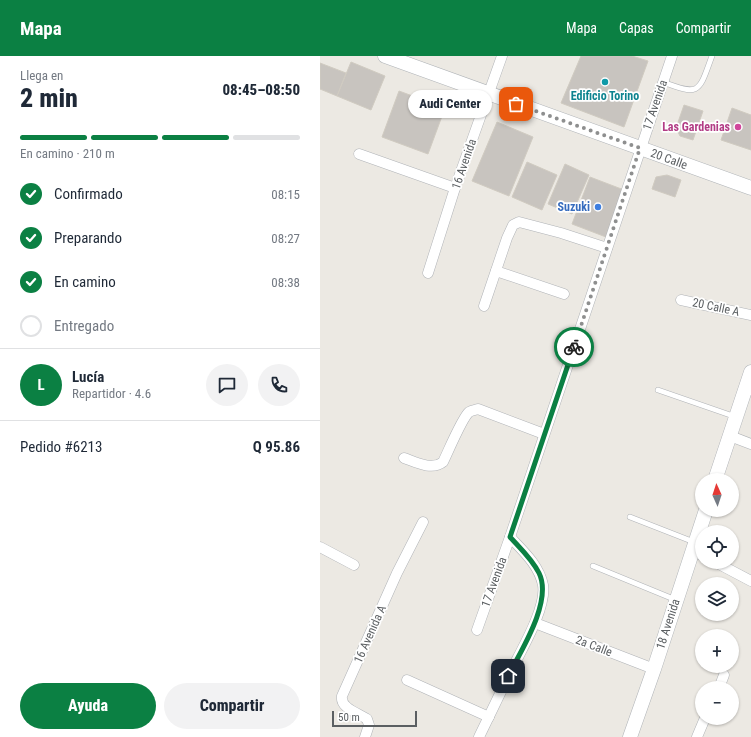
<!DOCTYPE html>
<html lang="es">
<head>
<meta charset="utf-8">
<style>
	:root { --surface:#fff; --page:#f2f2f3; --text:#1f2937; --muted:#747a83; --line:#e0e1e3; --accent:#0b8043 }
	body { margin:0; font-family:"Roboto Condensed",sans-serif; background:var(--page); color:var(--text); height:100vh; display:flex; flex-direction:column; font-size:15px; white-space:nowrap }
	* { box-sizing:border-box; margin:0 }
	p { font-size:13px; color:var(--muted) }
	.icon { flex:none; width:22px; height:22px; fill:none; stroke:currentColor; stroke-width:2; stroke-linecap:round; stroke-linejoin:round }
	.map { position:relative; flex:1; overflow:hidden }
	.panel { display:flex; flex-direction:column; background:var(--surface); width:320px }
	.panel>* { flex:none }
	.needle { width:26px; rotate:357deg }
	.fabs { position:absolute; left:375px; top:417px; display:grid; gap:8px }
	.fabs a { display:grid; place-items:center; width:44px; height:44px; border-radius:50%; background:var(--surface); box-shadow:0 1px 3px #0004; font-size:20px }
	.scale { position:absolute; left:12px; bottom:10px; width:85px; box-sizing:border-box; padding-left:4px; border:2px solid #5b5f62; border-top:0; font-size:11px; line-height:14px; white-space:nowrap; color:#5b5f62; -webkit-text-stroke:3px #fff; paint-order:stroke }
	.pin { position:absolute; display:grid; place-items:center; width:34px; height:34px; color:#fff; margin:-17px; border-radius:8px; box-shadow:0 2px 6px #0006 }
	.courier { position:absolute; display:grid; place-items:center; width:40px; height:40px; margin:-20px; border:3px solid #0b8043; border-radius:50%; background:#fff; color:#222; box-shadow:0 1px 5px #0007 }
	.bubble { position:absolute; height:28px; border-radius:14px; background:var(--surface); box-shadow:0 1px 3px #0004; font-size:13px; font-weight:800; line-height:28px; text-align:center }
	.head em { font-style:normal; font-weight:800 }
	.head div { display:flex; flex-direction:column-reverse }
	.head { display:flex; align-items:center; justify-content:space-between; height:68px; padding:0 20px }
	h1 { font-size:26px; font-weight:800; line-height:30px }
	.bar { display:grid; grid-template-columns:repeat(4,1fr); gap:6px 4px; align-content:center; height:48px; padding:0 20px }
	.bar i { height:5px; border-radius:3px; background:var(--line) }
	.bar .selected { background:var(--accent) }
	.bar p { grid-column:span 4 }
	.line { display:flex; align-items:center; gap:10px; padding:0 20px; border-top:1px solid var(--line) }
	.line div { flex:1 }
	.round { display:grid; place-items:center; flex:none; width:42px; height:42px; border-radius:21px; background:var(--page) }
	ol { padding:0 20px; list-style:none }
	li { display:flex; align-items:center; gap:12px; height:44px }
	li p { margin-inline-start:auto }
	li .icon { padding:4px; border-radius:50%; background:var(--accent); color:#fff; stroke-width:4 }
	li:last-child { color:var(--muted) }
	li i { width:22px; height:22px; border:2px solid var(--line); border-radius:50% }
	.cta { display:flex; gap:8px; margin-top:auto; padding:8px 20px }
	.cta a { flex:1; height:46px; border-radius:24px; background:var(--accent); color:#fff; font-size:16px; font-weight:800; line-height:46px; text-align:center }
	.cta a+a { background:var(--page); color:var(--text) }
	header { display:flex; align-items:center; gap:24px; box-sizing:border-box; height:56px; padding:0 20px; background:var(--accent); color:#fff }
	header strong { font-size:19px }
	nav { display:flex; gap:22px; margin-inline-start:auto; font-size:14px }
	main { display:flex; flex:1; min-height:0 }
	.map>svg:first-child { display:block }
</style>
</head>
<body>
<header>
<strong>Mapa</strong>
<nav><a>Mapa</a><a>Capas</a><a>Compartir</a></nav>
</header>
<main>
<section class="panel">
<div class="head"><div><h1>2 min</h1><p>Llega en</p></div><em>08:45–08:50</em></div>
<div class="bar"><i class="selected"></i><i class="selected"></i><i class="selected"></i><i></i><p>En camino · 210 m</p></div>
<ol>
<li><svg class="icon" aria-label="check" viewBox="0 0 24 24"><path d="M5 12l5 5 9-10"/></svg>Confirmado<p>08:15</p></li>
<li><svg class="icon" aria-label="check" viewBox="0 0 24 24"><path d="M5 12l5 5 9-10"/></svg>Preparando<p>08:27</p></li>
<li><svg class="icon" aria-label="check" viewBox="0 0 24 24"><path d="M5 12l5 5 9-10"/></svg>En camino<p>08:38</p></li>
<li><i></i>Entregado</li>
</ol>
<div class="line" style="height:72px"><b class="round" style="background:var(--accent);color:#fff">L</b><div><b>Lucía</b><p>Repartidor · 4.6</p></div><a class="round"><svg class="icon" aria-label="chat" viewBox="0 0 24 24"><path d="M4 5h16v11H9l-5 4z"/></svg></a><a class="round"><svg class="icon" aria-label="phone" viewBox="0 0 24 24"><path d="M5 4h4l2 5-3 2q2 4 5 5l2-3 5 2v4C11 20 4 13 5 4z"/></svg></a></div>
<div class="line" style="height:52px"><div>Pedido #6213</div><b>Q 95.86</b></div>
<div class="cta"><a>Ayuda</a><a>Compartir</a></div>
</section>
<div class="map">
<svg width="431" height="681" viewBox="0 0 431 681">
	<rect width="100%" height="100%" fill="#ece9e3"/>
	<g fill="#c8c4bf" stroke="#d0cbc1">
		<path d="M261 0H312L328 5 304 71 241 47Z"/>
		<path d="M31 6 65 20 51 54 17 40Z"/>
		<path d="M0 7 26 17 17 40 0 33Z"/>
		<path d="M79 35 125 52 108 98 62 81Z"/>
		<path d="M364 49 383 55 373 84 360 80 356 72Z"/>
		<path d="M412 52 431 59V94L401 84Z"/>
		<path d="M177 66 213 81 189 140 152 125Z"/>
		<path d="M207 106 237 119 222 154 192 141Z"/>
		<path d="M245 108 269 119 252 158 228 148Z"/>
		<path d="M347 119 361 124 355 141 332 133 336 121Z"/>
		<path d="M270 121 304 134 286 181 252 168Z"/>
	</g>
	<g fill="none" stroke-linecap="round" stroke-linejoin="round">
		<defs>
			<g id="lane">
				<path d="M343 26C381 41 379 35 392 0"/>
				<path d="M338 334 416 361"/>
				<path d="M310 461 374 486"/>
				<path d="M273 510 356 544"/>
			</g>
			<g id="street">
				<path d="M39 98 135 132"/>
				<path d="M176 215 244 238"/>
				<path d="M108 217 135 132 182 0"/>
				<path d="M361 244 431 259"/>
				<path d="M164 250 187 182 193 169 199 166 241 177 287 192"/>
				<path d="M410 380 431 388"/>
				<path d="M84 402C95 406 112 415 123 406 128 396 142 362 149 356 152 354 155 354 158 353L224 378"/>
				<path d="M0 491 34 509"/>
				<path d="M372 494 382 499"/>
				<path d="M395 506 431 525"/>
				<path d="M215 567 334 613"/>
				<path d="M157 574 190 481 352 0"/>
				<path d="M87 624 169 661"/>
				<path d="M399 632 404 619"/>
				<path d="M45 681 49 669 47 663C38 657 20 652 22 640L77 517 103 466"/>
				<path d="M159 681C169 660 180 638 190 617 200 596 227 552 223 529 219 509 203 495 190 481"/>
				<path d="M377 681 385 662"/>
			</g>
			<g id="secondary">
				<path d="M65 0 431 132"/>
				<path d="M395 424 431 316"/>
				<path d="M310 681 334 613 386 454"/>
			</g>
		</defs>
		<use href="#lane" stroke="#b0b3b7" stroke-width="6"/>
		<use href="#street" stroke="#b0b3b7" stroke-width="11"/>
		<use href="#secondary" stroke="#afb3b7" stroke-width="15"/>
		<use href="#lane" stroke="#fff" stroke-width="5"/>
		<use href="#street" stroke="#fff" stroke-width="10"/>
		<use href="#secondary" stroke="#fff" stroke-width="14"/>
	</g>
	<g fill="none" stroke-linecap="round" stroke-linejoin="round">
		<path stroke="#8e8f8f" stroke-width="4" stroke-dasharray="0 7.2" d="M196 48 320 92 254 291"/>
		<path stroke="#0b8043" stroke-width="5" d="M188 620C201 595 233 545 219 517 212 503 200 492 190 481L254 291"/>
	</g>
	<circle fill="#0f9aa8" stroke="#fff" stroke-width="1.5" cx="285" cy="26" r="4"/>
	<circle fill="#d1479c" stroke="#fff" stroke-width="1.5" cx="418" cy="71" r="4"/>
	<circle fill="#3f7fe0" stroke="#fff" stroke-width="1.5" cx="278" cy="151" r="4"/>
	<g text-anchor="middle" stroke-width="3.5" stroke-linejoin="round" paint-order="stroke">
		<g font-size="12" font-weight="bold" fill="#0d838f" stroke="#fff">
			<text x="285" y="44">Edificio Torino</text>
		</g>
		<g font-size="12" fill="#5b5f62" stroke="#fff">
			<text transform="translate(335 49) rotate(-71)" y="4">17 Avenida</text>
			<text transform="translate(349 103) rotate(20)" y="4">20 Calle</text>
			<text transform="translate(144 108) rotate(-71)" y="4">16 Avenida</text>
			<text transform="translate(396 251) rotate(12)" y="4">20 Calle A</text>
			<text transform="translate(174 526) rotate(-70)" y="4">17 Avenida</text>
			<text transform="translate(348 568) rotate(-72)" y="4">18 Avenida</text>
			<text transform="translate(50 578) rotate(-66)" y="4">16 Avenida A</text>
			<text transform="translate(274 590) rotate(21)" y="4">2a Calle</text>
		</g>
		<g font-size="12" font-weight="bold" fill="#b23c85" stroke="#fff" text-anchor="end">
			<text x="410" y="75">Las Gardenias</text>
		</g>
		<g font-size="12" font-weight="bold" fill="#366cbe" stroke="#fff" text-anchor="end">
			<text x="270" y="155">Suzuki</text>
		</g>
	</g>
</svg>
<div class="fabs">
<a><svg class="needle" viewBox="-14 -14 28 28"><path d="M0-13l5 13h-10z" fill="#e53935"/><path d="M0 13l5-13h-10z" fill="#747a83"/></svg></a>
<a><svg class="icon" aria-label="locate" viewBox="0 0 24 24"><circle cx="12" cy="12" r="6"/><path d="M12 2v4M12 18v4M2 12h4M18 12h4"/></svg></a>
<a><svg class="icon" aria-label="layers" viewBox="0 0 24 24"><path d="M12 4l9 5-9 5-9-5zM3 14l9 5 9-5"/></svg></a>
<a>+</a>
<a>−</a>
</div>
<div class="scale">50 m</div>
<div class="pin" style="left:196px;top:48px;background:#ea580c"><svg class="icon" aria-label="bag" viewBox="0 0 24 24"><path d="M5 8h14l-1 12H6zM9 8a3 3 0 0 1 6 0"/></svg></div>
<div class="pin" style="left:188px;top:620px;background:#1f2937"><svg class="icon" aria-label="home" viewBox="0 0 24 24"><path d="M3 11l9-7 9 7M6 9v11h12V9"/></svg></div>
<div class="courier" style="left:254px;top:291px"><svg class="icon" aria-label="bike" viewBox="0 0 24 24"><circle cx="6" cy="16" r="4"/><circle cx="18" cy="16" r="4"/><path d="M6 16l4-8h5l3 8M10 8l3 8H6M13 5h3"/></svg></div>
<div class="bubble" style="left:88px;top:34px;width:84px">Audi Center</div>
</div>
</main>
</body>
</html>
